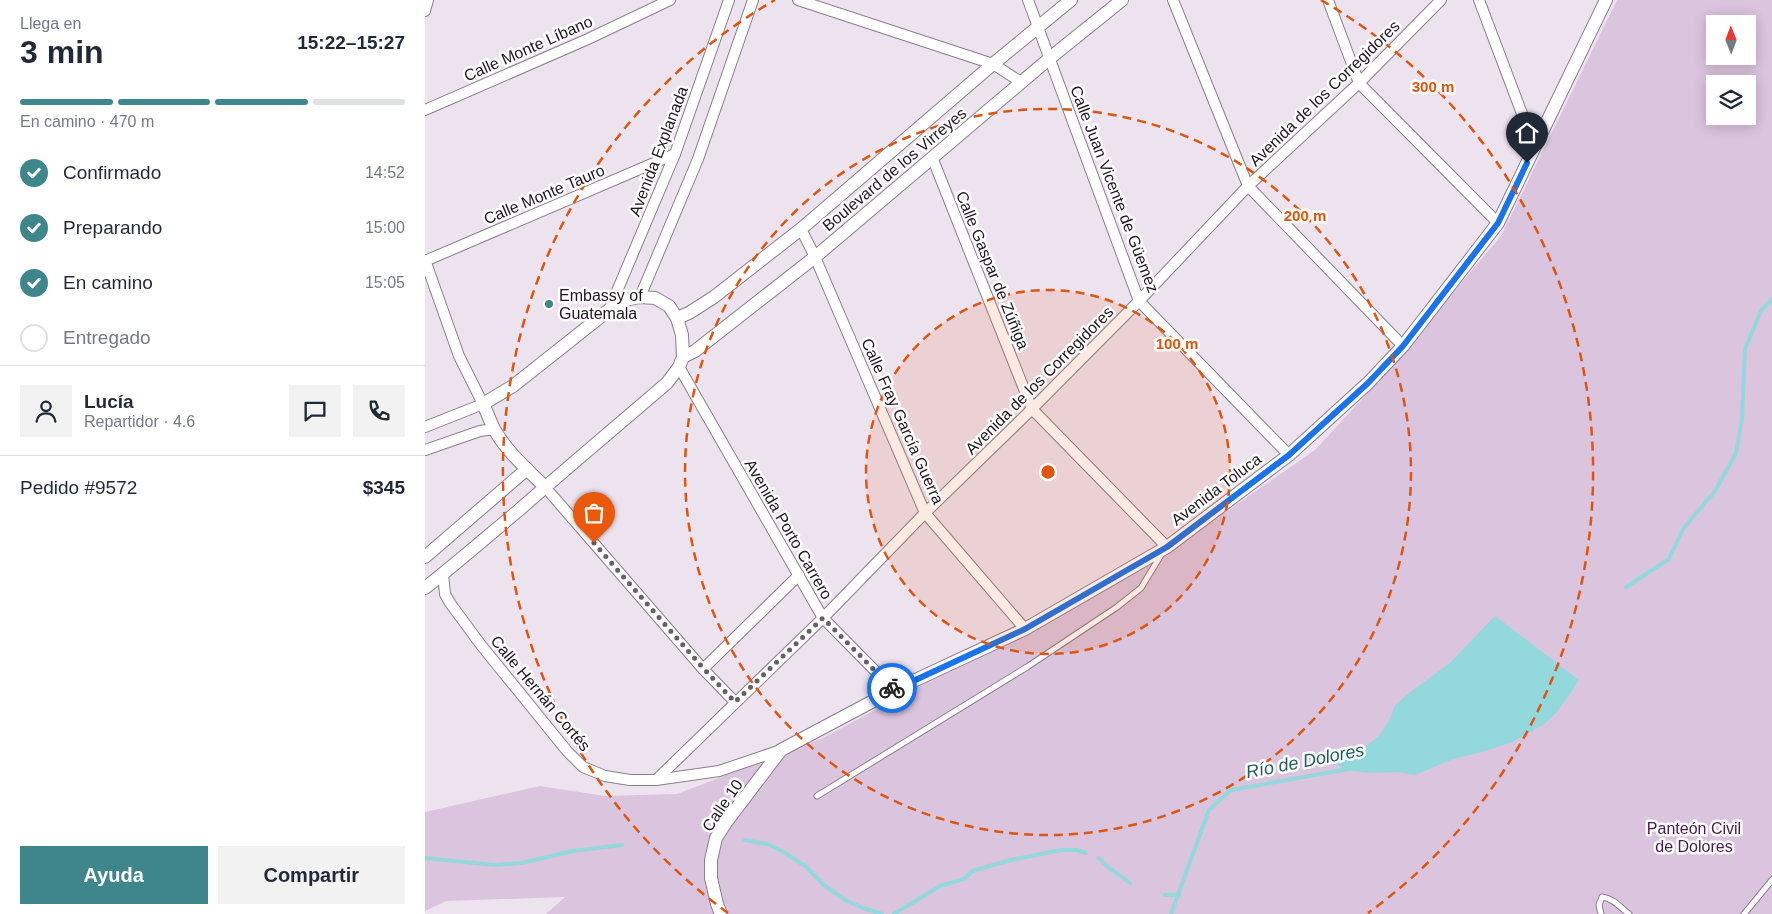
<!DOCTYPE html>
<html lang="es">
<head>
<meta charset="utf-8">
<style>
	:root { --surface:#fff; --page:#f2f2f3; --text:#1f2937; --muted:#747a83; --line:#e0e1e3; --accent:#3e868b }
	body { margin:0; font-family:Helvetica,sans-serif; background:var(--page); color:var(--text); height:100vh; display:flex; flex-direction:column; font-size:19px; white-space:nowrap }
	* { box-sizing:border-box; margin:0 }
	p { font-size:16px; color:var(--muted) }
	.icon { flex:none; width:28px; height:28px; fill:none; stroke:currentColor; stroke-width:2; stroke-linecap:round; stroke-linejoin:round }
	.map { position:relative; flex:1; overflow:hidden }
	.panel { display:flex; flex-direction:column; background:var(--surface); width:425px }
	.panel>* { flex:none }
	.needle { width:32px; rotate:359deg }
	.controls { position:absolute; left:1281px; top:15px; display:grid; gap:10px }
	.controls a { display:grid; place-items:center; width:50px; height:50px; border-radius:0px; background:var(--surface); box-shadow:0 2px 12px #0003; font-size:25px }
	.pin { position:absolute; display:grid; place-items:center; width:42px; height:42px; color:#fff; margin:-51px -21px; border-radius:50% 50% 50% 0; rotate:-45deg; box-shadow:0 0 5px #0007 }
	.pin .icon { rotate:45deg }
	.courier { position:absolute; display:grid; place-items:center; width:50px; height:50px; margin:-25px; border:4px solid #1a73e8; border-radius:50%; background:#fff; color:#222; box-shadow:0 1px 6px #0007 }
	.head em { font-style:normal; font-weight:700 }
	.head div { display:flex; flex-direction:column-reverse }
	.head { display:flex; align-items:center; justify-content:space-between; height:85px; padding:0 20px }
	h1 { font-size:32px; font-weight:700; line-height:38px }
	.bar { display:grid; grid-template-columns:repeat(4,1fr); gap:8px 5px; align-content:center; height:60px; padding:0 20px }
	.bar i { height:6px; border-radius:4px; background:var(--line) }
	.bar .selected { background:var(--accent) }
	.bar p { grid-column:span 4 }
	.line { display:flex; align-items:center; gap:12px; padding:0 20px; border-top:1px solid var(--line) }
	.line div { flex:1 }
	.round { display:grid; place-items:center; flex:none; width:52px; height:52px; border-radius:0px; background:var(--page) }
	ol { padding:0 20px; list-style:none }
	li { display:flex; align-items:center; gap:15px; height:55px }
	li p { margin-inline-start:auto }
	li .icon { padding:5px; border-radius:50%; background:var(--accent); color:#fff; stroke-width:4 }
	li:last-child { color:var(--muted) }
	li i { width:28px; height:28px; border:2px solid var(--line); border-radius:50% }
	.action { display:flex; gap:10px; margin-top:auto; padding:10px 20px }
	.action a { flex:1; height:58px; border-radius:0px; background:var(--accent); color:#fff; font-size:20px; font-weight:700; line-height:58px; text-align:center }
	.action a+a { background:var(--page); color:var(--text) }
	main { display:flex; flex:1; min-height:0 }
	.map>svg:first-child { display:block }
</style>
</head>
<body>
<main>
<section class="panel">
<div class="head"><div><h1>3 min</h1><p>Llega en</p></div><em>15:22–15:27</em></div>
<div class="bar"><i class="selected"></i><i class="selected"></i><i class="selected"></i><i></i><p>En camino · 470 m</p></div>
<ol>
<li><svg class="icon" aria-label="check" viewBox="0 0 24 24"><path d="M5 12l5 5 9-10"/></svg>Confirmado<p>14:52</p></li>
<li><svg class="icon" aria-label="check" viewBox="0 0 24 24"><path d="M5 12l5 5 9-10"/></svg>Preparando<p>15:00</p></li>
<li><svg class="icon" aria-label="check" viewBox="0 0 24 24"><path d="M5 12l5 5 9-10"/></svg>En camino<p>15:05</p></li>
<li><i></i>Entregado</li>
</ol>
<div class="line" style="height:90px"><a class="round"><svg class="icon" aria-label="person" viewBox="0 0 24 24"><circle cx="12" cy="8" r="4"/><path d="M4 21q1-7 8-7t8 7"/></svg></a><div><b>Lucía</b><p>Repartidor · 4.6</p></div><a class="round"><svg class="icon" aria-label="chat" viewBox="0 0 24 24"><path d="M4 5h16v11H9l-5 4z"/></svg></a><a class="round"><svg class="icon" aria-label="phone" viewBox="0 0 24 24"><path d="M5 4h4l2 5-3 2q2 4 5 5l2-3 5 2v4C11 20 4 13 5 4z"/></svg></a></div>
<div class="line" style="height:65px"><div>Pedido #9572</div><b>$345</b></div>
<div class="action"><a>Ayuda</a><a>Compartir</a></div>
</section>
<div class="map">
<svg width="1347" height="914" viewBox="0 0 1347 914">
	<rect width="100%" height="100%" fill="#ede3ef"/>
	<path fill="#dbc4de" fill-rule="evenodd" d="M1192 0H1347V914H121L140 897 21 901 0 911V812L115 786 180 796 252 794 398 738 746 550 890 450 950 385 1076 236ZM1290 24H1322V56H1290ZM1290 84H1322V116H1290Z"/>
	<path fill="#93d8dd" d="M1070 616 1154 680 1146 693 1130 714 1118 725 1087 742 1057 752 1028 759 990 775 972 772 945 773 920 770 906 760 908 755 936 750 954 736 964 721 970 705 984 693 1025 663Z"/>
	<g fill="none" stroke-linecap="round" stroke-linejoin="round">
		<g stroke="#93d8dd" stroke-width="4">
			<path d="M1201 587 1244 559 1258 529 1290 491 1311 453 1317 418 1320 349 1336 311 1347 299"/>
			<path d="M320 840 342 844 357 851 380 866 399 885 420 900 438 908 457 914"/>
			<path d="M0 858 69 865 96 863 148 851 197 845"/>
			<path d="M674 858 683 867 705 883"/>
			<path d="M740 895H754"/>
			<path d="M469 914 515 886 539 879 547 871 586 860 636 850H652L661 853"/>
			<path d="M746 914 784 810 806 790 924 769"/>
		</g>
		<defs>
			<g id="service">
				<path d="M392 796 602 667 692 607 716 588 736 555"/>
				<path d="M1176 914 1174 905 1177 897C1188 898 1196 908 1204 914"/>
				<path d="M1319 914 1347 880"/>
			</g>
			<g id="minor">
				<path d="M373 0 568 64 596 82"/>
				<path d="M603 0 714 301 864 455"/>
				<path d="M748 0 823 186 978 346"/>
				<path d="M903 0 934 83 1073 223"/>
				<path d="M1054 0 1110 148"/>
				<path d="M0 11 3 0"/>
				<path d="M0 110 163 39 245 0"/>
				<path d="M507 157 607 409 742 547"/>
				<path d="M376 229 390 257 500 513 600 629"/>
				<path d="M0 260 34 356 58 404 0 427"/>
				<path d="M0 261 250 154"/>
				<path d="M215 297 273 159 328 0"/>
				<path d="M184 310 250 154 304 0"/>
				<path d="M254 367 398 618 469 690"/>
				<path d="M0 450 55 431 69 429"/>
				<path d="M120 487 278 669 310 702"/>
				<path d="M18 574 20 594 25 603 56 645 142 751 158 767 180 776 205 780H231L294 771 356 750"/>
				<path d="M278 669 374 575"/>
				<path d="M231 780 398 618 500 513 607 409 714 301 823 186 934 83 1016 0"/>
			</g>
			<g id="tertiary">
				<path d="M252 318 264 313 289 297 376 229 568 64 646 0"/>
				<path d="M258 357 270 351 390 257 625 58 697 0"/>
				<path d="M0 557 102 469"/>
				<path d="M0 588C32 563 63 536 94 510 143 467 193 425 242 383L254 367 258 357 257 335 252 318 244 306 230 298 215 297 200 300 184 310 88 386 58 404C62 412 65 421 69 429 82 452 102 469 120 487"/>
				<path d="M296 914 292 904 286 878V860L291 838 302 821 356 750 469 690 600 629 742 547 864 455 943 383 978 346 1073 223 1181 0"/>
			</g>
		</defs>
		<use href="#service" stroke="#897f8a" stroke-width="7"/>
		<use href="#minor" stroke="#897f8a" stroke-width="12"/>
		<use href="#tertiary" stroke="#897f8a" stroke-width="14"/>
		<use href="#service" stroke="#fff" stroke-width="5"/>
		<use href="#minor" stroke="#fff" stroke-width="10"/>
		<use href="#tertiary" stroke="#fff" stroke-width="12"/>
	</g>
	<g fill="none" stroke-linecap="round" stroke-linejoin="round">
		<path stroke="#655f66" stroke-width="5" stroke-dasharray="0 9" d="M169 543 278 668 310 702 398 618 467 688"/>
		<path stroke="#1a73e8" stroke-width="6" d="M467 688 469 690 600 629 742 547 864 455 943 383 978 346 1073 223 1102 163"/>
	</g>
	<circle cx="623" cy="472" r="182" fill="#de560d" fill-opacity=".12"/>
	<g fill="none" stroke="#de560d" stroke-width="2.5" stroke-dasharray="9 6">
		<circle cx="623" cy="472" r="182"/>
		<circle cx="623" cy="472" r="363"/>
		<path d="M303 913A545 545 0 0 1 350 0M896 0A545 545 0 0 1 943 913"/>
	</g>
	<circle fill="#3e868b" stroke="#fff" stroke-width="2" cx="124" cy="304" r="5"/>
	<g text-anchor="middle" stroke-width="5" stroke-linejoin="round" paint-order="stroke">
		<g font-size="16" fill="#1c181c" stroke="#fff">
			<text transform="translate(103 48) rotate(-24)" y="6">Calle Monte Líbano</text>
			<text transform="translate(899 93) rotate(-44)" y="6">Avenida de los Corregidores</text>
			<text transform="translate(233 151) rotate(-69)" y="6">Avenida Explanada</text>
			<text transform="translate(469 169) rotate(-40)" y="6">Boulevard de los Virreyes</text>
			<text transform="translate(690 189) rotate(69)" y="6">Calle Juan Vicente de Güemez</text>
			<text transform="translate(119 194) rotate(-23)" y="6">Calle Monte Tauro</text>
			<text transform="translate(568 270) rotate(68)" y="6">Calle Gaspar de Zúñiga</text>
			<text transform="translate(614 380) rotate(-45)" y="6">Avenida de los Corregidores</text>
			<text transform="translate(478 421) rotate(66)" y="6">Calle Fray García Guerra</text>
			<text transform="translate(791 489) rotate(-37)" y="6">Avenida Toluca</text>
			<text transform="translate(364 529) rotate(60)" y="6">Avenida Porto Carrero</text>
			<text transform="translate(116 693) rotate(50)" y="6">Calle Hernán Cortés</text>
			<text transform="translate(297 805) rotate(-56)" y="6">Calle 10</text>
		</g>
		<g font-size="16" fill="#1c181c" stroke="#fff" text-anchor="start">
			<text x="134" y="301">Embassy of<tspan x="134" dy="18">Guatemala</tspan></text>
		</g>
		<g font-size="16" fill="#471b4e" stroke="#fff">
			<text x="1269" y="834">Panteón Civil<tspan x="1269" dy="18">de Dolores</tspan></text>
		</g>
		<g font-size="18" font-style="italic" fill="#215c60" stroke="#fff">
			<text transform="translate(880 761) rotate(-11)" y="6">Río de Dolores</text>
		</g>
	</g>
	<circle cx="623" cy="472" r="8" fill="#de560d" stroke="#fff" stroke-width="2.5"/>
	<g font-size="15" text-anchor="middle" font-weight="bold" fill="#de560d" stroke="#fff" stroke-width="5" stroke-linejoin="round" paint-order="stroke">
		<text x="1008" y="92">300 m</text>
		<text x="880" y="221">200 m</text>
		<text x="752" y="349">100 m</text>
	</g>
</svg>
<div class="controls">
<a><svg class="needle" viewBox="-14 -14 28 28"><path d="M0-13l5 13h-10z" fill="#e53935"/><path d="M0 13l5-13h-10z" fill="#747a83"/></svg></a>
<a><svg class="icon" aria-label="layers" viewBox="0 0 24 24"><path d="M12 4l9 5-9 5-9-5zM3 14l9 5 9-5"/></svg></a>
</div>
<div class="pin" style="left:169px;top:543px;background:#ea580c"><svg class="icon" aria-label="bag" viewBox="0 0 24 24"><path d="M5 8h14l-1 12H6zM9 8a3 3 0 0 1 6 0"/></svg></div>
<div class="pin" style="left:1102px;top:163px;background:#1f2937"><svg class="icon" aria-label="home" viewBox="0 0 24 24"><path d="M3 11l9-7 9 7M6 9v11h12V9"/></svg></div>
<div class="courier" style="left:467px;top:688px"><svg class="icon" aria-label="bike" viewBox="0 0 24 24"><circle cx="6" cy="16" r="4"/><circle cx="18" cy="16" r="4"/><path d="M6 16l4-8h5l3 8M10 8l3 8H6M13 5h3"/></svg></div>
</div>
</main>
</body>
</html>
